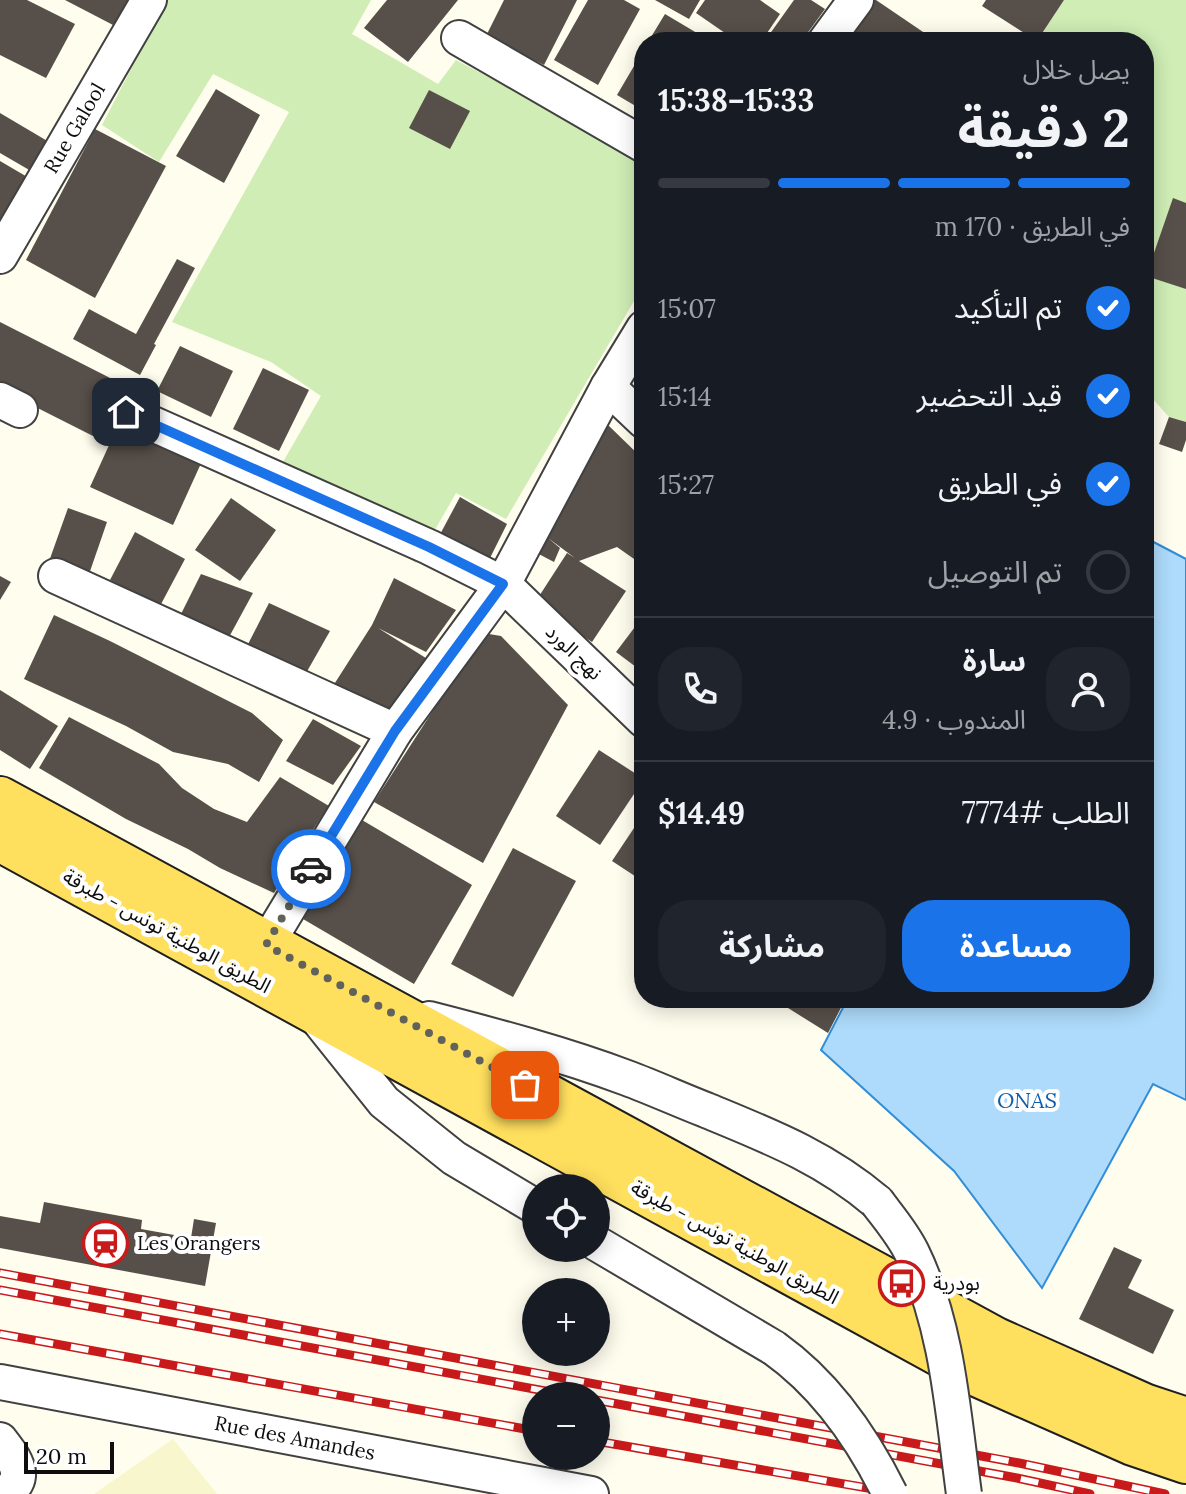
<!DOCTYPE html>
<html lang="ar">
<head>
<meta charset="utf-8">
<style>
	:root { --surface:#171b24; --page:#20242c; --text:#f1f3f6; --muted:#9ea1a6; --line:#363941; --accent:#1a73e8 }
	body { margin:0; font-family:Lora,"Noto Sans Arabic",serif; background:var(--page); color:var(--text); direction:rtl; height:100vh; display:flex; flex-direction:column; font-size:30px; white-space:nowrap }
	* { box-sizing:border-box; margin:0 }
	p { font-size:26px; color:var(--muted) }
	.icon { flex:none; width:44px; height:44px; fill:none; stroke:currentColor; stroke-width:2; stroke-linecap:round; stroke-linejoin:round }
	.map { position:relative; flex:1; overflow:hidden; direction:ltr }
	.panel { position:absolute; left:634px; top:32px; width:520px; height:976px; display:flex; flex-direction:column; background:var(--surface); border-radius:32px; box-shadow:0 4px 20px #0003; direction:rtl }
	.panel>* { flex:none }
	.tools { position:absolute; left:522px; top:1174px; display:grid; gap:16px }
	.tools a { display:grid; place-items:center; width:88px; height:88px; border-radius:50%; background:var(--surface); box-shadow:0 4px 20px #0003; font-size:40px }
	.scale { position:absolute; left:24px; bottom:20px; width:90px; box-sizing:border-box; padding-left:8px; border:4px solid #0e0e0e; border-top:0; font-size:22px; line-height:28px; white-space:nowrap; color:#0e0e0e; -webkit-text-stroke:6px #fff; paint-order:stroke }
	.pin { position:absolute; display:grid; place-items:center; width:68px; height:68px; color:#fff; margin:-34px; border-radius:16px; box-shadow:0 4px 12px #0006 }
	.courier { position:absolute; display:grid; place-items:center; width:80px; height:80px; margin:-40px; border:6px solid #1a73e8; border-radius:50%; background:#fff; color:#222; box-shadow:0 2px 10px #0007 }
	.headline em { font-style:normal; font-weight:700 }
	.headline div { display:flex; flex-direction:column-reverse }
	.headline { display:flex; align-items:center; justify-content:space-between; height:136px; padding:0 24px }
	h1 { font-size:52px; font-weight:700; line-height:60px }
	.bar { display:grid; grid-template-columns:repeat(4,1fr); gap:12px 8px; align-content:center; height:96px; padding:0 24px }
	.bar i { height:10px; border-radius:6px; background:var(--line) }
	.bar .selected { background:var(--accent) }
	.bar p { grid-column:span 4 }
	.line { display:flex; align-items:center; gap:20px; padding:0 24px; border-top:2px solid var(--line) }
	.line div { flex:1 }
	.round { display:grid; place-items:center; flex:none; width:84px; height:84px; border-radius:32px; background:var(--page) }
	ol { padding:0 24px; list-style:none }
	li { display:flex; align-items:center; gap:24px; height:88px }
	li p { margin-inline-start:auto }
	li .icon { padding:8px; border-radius:50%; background:var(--accent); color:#fff; stroke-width:4 }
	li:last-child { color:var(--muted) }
	li i { width:44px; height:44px; border:4px solid var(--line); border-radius:50% }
	.button { display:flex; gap:16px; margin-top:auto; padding:16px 24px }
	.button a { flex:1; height:92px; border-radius:32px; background:var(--accent); color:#fff; font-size:32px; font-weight:700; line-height:92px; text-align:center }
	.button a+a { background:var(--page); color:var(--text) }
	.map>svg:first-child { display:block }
</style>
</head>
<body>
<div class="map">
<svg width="1186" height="1494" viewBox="0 0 1186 1494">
	<rect width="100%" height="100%" fill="#fffdee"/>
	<path fill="#f7f6cc" d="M173 1439 217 1494H94Z"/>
	<g fill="#cfedb5">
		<path d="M167 0H371L352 34 438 84 456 60 644 159V284L506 519 456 493 416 563 276 474 321 396 271 362 172 322 289 112 213 74 159 162 102 125Z"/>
		<path d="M1064 0H1186V422L1169 417 1144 389V42H1037Z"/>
	</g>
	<path fill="#aedbfb" stroke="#308dd8" stroke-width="2" d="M1144 537 1186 559V1100L1153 1084 1042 1288 954 1171 821 1050 848 998H1144Z"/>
	<g fill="#574f49">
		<path d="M0 0H27L75 24 46 78 0 55Z"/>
		<path d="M65 0H129L115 26Z"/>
		<path d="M387 0H458L408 62 364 28Z"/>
		<path d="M504 0H577L544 65 486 36Z"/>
		<path d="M588 0H624L640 9 598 85 554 60Z"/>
		<path d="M655 0H700L689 19Z"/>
		<path d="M705 0H760L780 14 761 42H738L696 13Z"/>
		<path d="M794 0H811L825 9 801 42H764Z"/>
		<path d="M872 0H876L929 36 924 42H843Z"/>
		<path d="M986 0H1064L1037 41 982 6Z"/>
		<path d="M665 14 712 42H648Z"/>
		<path d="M644 49V111L617 95Z"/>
		<path d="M216 89 260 115 224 183 176 156Z"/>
		<path d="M429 90 470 111 450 149 409 128Z"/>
		<path d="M0 113 49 142 31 171 0 153Z"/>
		<path d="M95 129 166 166 95 298 26 260Z"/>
		<path d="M0 161 29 178 0 225Z"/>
		<path d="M1173 198 1186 203V289L1146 276Z"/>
		<path d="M177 259 195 268 154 344 156 345 140 375 73 339 89 309 136 334Z"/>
		<path d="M0 322 120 383 93 436 0 389Z"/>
		<path d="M180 346 233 371 211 417 157 391Z"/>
		<path d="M263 368 309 390 279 451 233 429Z"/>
		<path d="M1169 417 1186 422V440L1182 452 1159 444Z"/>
		<path d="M120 421 203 459 173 525 90 487Z"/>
		<path d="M608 425 644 460V566L617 547 579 561 626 591 592 642 534 604 567 553 575 558 548 538 560 548 554 562 533 551 541 533 566 505 583 468Z"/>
		<path d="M460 497 507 524 485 568 437 540Z"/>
		<path d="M231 498 276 530 240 581 195 550Z"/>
		<path d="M68 508 107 522 87 580 47 567Z"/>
		<path d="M135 532 185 559 160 606 110 580Z"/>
		<path d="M201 574 253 593 222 650 177 622Z"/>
		<path d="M0 576 11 582 0 600Z"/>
		<path d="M394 578 456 610 426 652 378 628 429 660 388 710 333 686 372 625Z"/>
		<path d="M269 603 330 631 301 682 244 652Z"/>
		<path d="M54 615 110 641 252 713 283 740 259 782 228 764 173 752 126 726 24 679Z"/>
		<path d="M644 615V673L616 652Z"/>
		<path d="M483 633 501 636 568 705 483 863 374 802Z"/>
		<path d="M0 690 58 726 30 769 0 750Z"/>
		<path d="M69 717 159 764 182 788 214 809 247 822 280 777 329 806 306 840 274 893 220 868 188 849 126 819 39 768Z"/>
		<path d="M313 719 361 746 333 785 286 761Z"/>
		<path d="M599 750 644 779 600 845 556 816Z"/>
		<path d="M644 813V882L612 861Z"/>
		<path d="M362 820 472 885 414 984 303 919Z"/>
		<path d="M513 848 576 881 513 997 451 964Z"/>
		<path d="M772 998H846L828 1033Z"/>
		<path d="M44 1202 142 1220 141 1229 191 1238 194 1219 216 1223 205 1286 0 1248V1216L40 1223Z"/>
		<path d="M1114 1247 1142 1260 1128 1288 1174 1310 1153 1354 1079 1319Z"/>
	</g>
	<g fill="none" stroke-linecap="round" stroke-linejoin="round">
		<defs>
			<g id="minor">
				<path d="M459 38 644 145"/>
				<path d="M825 42 856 0"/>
				<path id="s1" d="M0 256 149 0"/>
				<path d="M608 387 644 421"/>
				<path d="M0 400 20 410"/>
				<path d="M126 412 429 547 503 584 644 720"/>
				<path d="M56 576 395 731"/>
				<path d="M266 945 395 731 503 584 608 387 644 328"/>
				<path d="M316 1017 384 1102 454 1158 536 1207"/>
				<path d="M429 1019C495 1036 563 1054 627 1078 654 1088 680 1100 706 1110 769 1136 824 1157 877 1202"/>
				<path d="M596 1243 774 1348"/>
				<path id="s2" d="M0 1382 591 1494"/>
				<path d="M0 1440C14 1458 31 1479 3 1494"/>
			</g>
			<g id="major">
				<path d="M0 799 996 1340 1144 1406 1186 1420"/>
				<path d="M0 839 977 1374 1133 1443 1186 1461"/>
			</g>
		</defs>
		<use href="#minor" stroke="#414141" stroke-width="38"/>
		<use href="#major" stroke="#1f1f1f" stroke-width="48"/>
		<use href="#minor" stroke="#fff" stroke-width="34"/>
		<use href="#major" stroke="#ffdf5e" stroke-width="44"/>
		<defs>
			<g id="rail">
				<path d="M0 1273 1019 1463 1165 1494"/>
				<path d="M0 1290 572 1396"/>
				<path d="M0 1334 536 1431"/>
				<path d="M596 1400 1017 1478 1090 1494"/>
				<path d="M596 1441 902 1494"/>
			</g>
		</defs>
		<use href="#rail" stroke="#c91a1b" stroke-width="9"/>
		<use href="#rail" stroke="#fff" stroke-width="6" stroke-dasharray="18" stroke-linecap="butt"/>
		<defs>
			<g id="minor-bridge">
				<path d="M877 1202C889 1218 903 1234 912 1253 948 1327 953 1414 964 1494"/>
				<path d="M774 1348C826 1385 862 1437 890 1494"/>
			</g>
		</defs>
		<use href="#minor-bridge" stroke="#414141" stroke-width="38" stroke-linecap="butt"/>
		<use href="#minor-bridge" stroke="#fff" stroke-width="34"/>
	</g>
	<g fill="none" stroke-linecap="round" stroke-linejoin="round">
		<path stroke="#62625c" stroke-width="8" stroke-dasharray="0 14.4" d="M311 869 266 945 525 1085"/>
		<path stroke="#1a73e8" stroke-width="10" d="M126 412 429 547 503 584 395 731 311 869"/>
	</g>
	<defs>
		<symbol id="station-ring" viewBox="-11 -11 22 22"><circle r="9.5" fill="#fff" stroke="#c91a1b" stroke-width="1.5"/><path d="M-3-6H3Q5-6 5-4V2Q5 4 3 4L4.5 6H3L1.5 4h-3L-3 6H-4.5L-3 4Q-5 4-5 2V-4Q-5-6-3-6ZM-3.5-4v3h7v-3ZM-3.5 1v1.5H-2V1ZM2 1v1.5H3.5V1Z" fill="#c91a1b"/></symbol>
		<symbol id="bus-ring" viewBox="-11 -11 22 22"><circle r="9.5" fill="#fff" stroke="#c91a1b" stroke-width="1.5"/><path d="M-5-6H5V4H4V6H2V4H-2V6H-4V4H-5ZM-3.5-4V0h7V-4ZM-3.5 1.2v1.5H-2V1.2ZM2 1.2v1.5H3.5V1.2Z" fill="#c91a1b"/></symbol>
	</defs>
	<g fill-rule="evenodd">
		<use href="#station-ring" x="80" y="1218" width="51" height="51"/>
		<use href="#bus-ring" x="876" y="1258" width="51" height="51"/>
	</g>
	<g text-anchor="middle" stroke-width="8" stroke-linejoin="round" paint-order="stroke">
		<g font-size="20" fill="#0e0e0e" stroke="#fff">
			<text dy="7" stroke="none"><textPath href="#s1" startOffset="148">Rue Galool</textPath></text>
			<text transform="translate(574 652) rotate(44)" y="7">نهج الورد</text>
			<text transform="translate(167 931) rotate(29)" y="7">الطريق الوطنية تونس - طبرقة</text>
			<text transform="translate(735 1242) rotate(29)" y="7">الطريق الوطنية تونس - طبرقة</text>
			<text dy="7" stroke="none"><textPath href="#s2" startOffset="300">Rue des Amandes</textPath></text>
		</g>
		<g font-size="20" fill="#0e0e0e" stroke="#fff" text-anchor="start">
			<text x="137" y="1250">Les Orangers</text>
			<text x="933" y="1290">بودرية</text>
		</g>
		<g font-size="22" font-style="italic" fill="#0d5eaa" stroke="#fff">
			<text x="1027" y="1108">ONAS</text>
		</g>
	</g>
</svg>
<div class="tools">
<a><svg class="icon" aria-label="locate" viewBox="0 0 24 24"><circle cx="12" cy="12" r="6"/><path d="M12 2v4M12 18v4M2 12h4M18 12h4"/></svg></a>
<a>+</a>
<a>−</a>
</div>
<div class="scale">20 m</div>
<div class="pin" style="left:525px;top:1085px;background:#ea580c"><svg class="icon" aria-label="bag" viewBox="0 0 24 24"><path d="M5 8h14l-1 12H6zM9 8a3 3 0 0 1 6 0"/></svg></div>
<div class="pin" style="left:126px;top:412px;background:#1f2937"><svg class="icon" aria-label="home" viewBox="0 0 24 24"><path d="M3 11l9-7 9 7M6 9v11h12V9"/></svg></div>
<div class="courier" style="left:311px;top:869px"><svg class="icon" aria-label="car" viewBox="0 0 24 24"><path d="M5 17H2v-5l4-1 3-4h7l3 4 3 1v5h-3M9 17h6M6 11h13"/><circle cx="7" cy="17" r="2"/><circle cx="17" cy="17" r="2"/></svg></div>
<section class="panel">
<div class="headline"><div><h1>2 دقيقة</h1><p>يصل خلال</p></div><em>15:33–15:38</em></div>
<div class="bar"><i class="selected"></i><i class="selected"></i><i class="selected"></i><i></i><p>في الطريق · 170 m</p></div>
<ol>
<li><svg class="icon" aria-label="check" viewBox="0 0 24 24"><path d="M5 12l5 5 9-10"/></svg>تم التأكيد<p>15:07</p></li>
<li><svg class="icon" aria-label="check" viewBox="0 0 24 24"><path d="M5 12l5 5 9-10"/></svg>قيد التحضير<p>15:14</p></li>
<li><svg class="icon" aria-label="check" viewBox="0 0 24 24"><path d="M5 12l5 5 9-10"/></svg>في الطريق<p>15:27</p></li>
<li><i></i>تم التوصيل</li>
</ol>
<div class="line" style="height:144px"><a class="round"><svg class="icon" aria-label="person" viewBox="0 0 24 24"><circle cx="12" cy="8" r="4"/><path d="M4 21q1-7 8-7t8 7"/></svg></a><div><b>سارة</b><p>المندوب · 4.9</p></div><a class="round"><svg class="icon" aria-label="phone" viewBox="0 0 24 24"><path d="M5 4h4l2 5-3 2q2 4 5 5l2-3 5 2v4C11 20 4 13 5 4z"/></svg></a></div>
<div class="line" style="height:104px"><div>الطلب #7774</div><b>$14.49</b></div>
<div class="button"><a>مساعدة</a><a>مشاركة</a></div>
</section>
</div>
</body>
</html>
